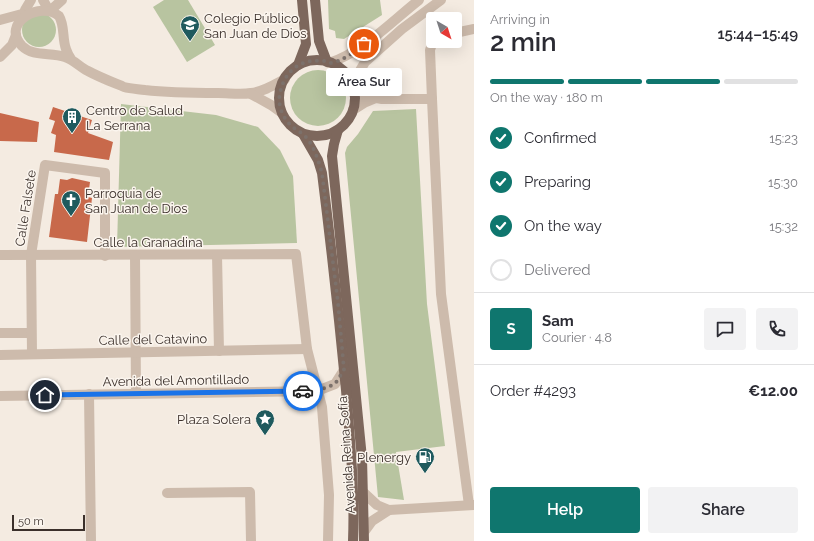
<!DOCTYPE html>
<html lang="en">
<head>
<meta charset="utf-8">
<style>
	:root { --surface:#fff; --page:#f2f2f3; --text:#2b2b33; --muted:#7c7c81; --line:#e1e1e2; --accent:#0f766e }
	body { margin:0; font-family:Raleway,sans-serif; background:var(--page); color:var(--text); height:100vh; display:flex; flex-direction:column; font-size:15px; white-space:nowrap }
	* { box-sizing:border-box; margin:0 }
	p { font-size:13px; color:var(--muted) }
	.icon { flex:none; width:22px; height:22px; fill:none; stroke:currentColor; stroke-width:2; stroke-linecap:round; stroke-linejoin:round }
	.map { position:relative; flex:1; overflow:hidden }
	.sheet { display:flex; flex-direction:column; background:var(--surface); width:340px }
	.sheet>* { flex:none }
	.needle { width:26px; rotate:141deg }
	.tools { position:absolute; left:426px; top:12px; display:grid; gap:8px }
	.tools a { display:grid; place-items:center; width:36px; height:36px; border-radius:4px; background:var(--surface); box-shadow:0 4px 16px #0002; font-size:20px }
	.scale { position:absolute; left:12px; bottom:10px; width:73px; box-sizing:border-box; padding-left:4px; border:2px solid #3b302b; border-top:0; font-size:11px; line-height:14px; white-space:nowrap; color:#3b302b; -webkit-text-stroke:3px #fbf5ee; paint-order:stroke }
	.pin { position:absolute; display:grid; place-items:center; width:34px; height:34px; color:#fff; margin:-17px; border:2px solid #fff; border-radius:50%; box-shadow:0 1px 4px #0007 }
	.courier { position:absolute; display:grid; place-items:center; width:40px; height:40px; margin:-20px; border:3px solid #1a73e8; border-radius:50%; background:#fff; color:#222; box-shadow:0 1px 5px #0007 }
	.bubble { position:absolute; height:28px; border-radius:4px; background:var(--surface); box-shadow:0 4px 16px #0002; font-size:13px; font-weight:600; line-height:28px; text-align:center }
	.headline em { font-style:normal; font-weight:600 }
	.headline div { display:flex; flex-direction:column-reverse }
	.headline { display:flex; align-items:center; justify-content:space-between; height:68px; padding:0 16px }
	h1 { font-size:26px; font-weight:600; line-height:30px }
	.bar { display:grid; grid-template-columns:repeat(4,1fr); gap:6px 4px; align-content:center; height:48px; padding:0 16px }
	.bar i { height:5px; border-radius:3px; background:var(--line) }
	.bar .selected { background:var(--accent) }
	.bar p { grid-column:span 4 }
	.line { display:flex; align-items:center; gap:10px; padding:0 16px; border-top:1px solid var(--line) }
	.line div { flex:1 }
	.round { display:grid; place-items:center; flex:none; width:42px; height:42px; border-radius:4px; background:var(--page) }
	ol { padding:0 16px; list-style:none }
	li { display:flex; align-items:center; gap:12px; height:44px }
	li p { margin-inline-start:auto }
	li .icon { padding:4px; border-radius:50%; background:var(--accent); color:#fff; stroke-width:4 }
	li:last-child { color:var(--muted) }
	li i { width:22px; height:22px; border:2px solid var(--line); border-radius:50% }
	.primary-button { display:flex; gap:8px; margin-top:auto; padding:8px 16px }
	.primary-button a { flex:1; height:46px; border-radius:4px; background:var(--accent); color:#fff; font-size:16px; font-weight:600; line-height:46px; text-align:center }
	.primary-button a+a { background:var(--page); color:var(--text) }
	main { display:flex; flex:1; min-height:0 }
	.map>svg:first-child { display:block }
</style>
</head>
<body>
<main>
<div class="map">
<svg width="474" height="541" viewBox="0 0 474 541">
	<rect width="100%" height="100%" fill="#f4ebe1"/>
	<g fill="#b8c4a0">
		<path d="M164 0H188L215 45 187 62 153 7Z"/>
		<path d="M328 0H380L382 15 344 39 336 38 335 31 329 29Z"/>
		<circle cx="39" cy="30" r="17"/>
		<circle cx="318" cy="98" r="28"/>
		<path d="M121 104 216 115 258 127 280 150 293 176 297 243 117 247Z"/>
		<path d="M416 109 427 304 445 446 396 452 404 500 378 497 345 153 347 147 358 134 373 111Z"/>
	</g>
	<g fill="#c8694b">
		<path d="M53 107 92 120 88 133 113 142 109 160 54 152 56 135 51 133 55 121 49 119Z"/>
		<path d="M0 113 39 122 37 142 0 141Z"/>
		<path d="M72 178 90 182 88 197 92 198 87 242 49 237 55 194H58L60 179 67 180Z"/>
	</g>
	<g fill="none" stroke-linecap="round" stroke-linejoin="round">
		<g stroke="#cdbbac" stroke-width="10">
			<path d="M43 0 47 7"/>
			<path d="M52 9 62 0"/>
			<path d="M25 10 31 0"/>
			<path d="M455 33 474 29"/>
			<path d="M0 57 12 45 16 35"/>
			<path d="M354 94 382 99H432L430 50 433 41"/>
			<path d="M432 99 441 294 469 505"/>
			<path d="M353 110 364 103 376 98"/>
			<path d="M0 255 296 254 307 349 322 407 329 495 328 541"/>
			<path d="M135 255 136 393"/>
			<path d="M217 255 219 351"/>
			<path d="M0 333H31"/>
			<path d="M32 354 31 255 45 165 105 173V256"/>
			<path d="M0 355 307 349"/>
			<path d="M89 394 91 541"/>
			<path d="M0 396 317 391 335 384 344 370"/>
			<path d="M363 492 377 505 389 510 474 505"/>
			<path d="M167 493 250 492 251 541"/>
			<path d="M364 532 372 521 389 510"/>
		</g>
		<g stroke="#cdbbac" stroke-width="10">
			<path d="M0 20 22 14"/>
			<path d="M71 59C69 56 67 52 66 49 62 38 65 26 59 16 41 0 0 23 22 46 33 57 51 52 65 57 74 60 80 67 88 71 99 77 112 82 124 87 131 89 139 89 145 90 170 93 194 93 218 93 229 93 241 95 251 93 263 92 274 85 285 79"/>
			<path d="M329 63C363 52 391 22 419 0"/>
			<path d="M354 91 358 74 365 62 402 29 441 0"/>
			<path d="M251 94 271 105 282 113"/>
		</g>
		<g stroke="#7d675c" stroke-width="10">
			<path d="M315 0 319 41 327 62"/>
			<circle cx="317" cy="98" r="38"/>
			<path d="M298 65 306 44 302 0"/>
			<path d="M338 130 334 144 332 156 362 458 364 541"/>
			<path d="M303 134 318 160 322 173C331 245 339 317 346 390 350 440 355 491 353 541"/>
		</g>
	</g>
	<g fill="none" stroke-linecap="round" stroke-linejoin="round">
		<path stroke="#7c716b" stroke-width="4" stroke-dasharray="0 7.2" d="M303 391H317L335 384 344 370 338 303 322 173C318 160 314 145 304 135 301 132 297 131 294 128 284 121 277 106 280 93 283 77 294 63 312 61 315 61 320 60 324 61 325 61 328 63 329 63 340 63 356 51 364 44"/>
		<path stroke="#1a73e8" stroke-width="5" d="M45 395 303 391"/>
	</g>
	<defs>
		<symbol id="university-pin" viewBox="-11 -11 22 30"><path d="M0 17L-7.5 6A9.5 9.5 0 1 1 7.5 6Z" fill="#1f5a5e" stroke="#fbf5ee"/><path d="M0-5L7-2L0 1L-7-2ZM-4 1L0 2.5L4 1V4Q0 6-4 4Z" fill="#fff"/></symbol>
		<symbol id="building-pin" viewBox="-11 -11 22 30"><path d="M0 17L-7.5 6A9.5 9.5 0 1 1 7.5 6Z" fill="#1f5a5e" stroke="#fbf5ee"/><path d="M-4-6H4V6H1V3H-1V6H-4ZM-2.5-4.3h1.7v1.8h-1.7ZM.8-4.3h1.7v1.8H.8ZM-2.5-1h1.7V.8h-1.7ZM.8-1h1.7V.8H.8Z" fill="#fff"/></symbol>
		<symbol id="church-pin" viewBox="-11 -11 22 30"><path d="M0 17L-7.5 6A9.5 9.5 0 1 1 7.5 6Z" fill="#1f5a5e" stroke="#fbf5ee"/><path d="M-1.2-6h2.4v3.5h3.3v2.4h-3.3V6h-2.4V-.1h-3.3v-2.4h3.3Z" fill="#fff"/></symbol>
		<symbol id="sight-pin" viewBox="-11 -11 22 30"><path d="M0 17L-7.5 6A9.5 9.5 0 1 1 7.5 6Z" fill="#1f5a5e" stroke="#fbf5ee"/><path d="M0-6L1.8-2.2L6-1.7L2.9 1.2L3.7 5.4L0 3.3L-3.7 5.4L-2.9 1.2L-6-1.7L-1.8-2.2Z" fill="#fff"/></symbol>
		<symbol id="fuel-pin" viewBox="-11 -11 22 30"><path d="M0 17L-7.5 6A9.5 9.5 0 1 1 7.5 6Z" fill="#1f5a5e" stroke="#fbf5ee"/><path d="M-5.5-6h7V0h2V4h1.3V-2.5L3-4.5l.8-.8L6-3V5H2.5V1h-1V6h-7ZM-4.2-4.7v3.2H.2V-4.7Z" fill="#fff"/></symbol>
	</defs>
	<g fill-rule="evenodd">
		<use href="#university-pin" x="179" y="14" width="22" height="30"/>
		<use href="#building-pin" x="61" y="106" width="22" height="30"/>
		<use href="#church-pin" x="60" y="189" width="22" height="30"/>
		<use href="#sight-pin" x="254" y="408" width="22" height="30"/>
		<use href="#fuel-pin" x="414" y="446" width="22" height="30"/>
	</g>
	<g text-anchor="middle" stroke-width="3" stroke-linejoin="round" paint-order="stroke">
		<g font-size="13" fill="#3b302b" stroke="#fbf5ee" text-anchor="start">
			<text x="204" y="23">Colegio Público<tspan x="204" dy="15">San Juan de Dios</tspan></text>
			<text x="86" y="115">Centro de Salud<tspan x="86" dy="15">La Serrana</tspan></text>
			<text x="85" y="198">Parroquia de<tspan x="85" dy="15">San Juan de Dios</tspan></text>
			<text x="251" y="424" text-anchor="end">Plaza Solera</text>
			<text x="411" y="462" text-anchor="end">Plenergy</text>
		</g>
		<g font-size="13" fill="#3b302b" stroke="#fbf5ee">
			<text transform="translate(25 208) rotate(-81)" y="5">Calle Falsete</text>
			<text x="148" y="247">Calle la Granadina</text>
			<text transform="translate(153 339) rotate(-1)" y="5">Calle del Catavino</text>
			<text transform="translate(176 380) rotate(-1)" y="5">Avenida del Amontillado</text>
			<text transform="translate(346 455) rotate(-94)" y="5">Avenida Reina Sofía</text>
		</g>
	</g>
</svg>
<div class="tools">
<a><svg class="needle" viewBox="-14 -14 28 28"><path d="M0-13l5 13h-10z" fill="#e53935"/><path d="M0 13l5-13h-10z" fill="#7c7c81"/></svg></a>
</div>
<div class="scale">50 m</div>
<div class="pin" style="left:364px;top:44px;background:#ea580c"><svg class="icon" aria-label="bag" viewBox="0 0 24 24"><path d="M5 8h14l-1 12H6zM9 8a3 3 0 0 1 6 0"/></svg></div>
<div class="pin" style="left:45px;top:395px;background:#1f2937"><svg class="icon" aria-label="home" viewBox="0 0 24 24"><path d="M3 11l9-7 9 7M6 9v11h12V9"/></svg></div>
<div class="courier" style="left:303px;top:391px"><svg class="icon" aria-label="car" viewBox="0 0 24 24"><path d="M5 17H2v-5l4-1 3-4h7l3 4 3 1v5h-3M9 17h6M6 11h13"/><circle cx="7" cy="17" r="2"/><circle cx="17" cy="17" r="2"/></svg></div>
<div class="bubble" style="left:326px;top:68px;width:76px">Área Sur</div>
</div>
<section class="sheet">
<div class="headline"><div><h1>2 min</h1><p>Arriving in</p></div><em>15:44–15:49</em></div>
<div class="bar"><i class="selected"></i><i class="selected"></i><i class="selected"></i><i></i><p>On the way · 180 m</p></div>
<ol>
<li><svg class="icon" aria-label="check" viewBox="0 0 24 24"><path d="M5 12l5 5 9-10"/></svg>Confirmed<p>15:23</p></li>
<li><svg class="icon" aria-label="check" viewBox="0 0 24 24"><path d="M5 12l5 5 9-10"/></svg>Preparing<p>15:30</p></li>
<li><svg class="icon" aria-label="check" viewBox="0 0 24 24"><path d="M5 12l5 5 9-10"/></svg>On the way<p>15:32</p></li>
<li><i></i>Delivered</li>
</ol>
<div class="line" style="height:72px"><b class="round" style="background:var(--accent);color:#fff">S</b><div><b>Sam</b><p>Courier · 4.8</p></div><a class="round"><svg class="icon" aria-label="chat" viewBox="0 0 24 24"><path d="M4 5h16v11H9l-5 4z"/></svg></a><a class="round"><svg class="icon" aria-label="phone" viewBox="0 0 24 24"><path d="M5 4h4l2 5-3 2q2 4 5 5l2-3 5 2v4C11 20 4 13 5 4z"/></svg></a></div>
<div class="line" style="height:52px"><div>Order #4293</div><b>€12.00</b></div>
<div class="primary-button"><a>Help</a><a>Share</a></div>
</section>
</main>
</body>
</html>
